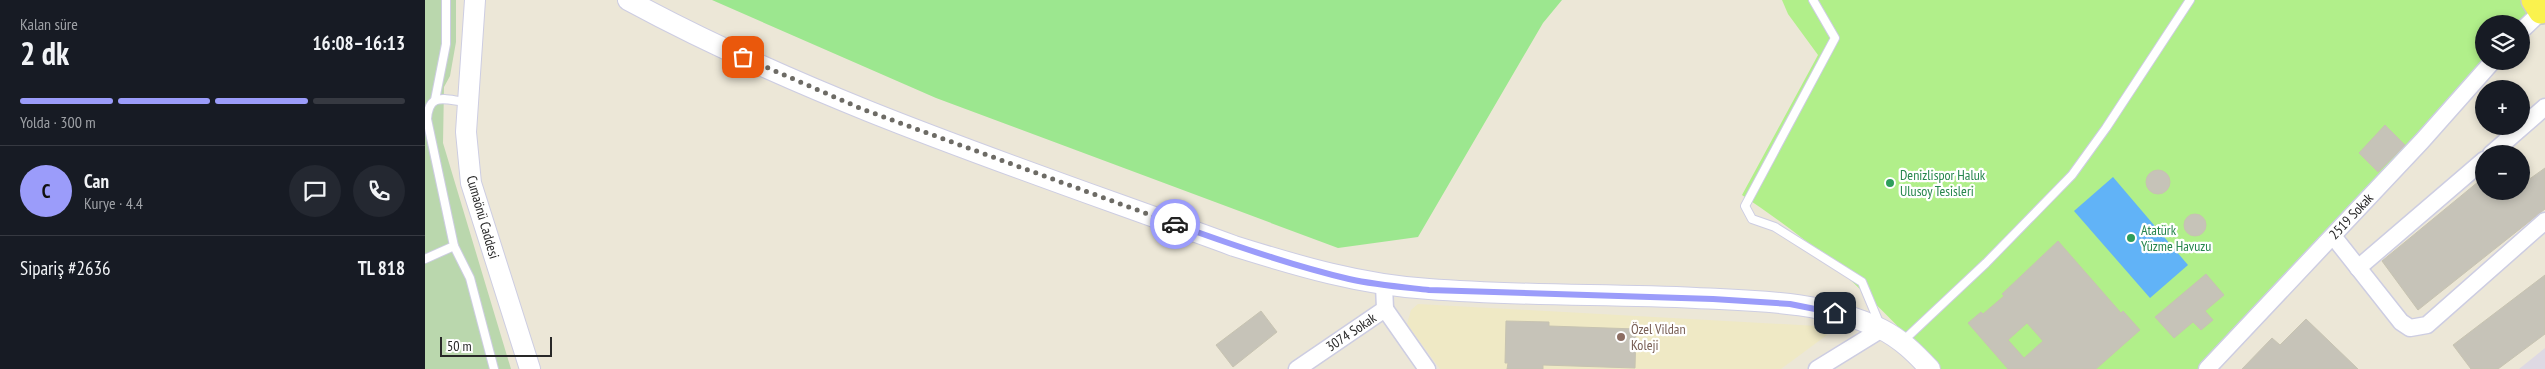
<!DOCTYPE html>
<html lang="tr">
<head>
<meta charset="utf-8">
<style>
	:root { --surface:#171b24; --page:#242831; --text:#f1f3f6; --muted:#9ea1a6; --line:#363941; --accent:#9b9cfa }
	body { margin:0; font-family:"PT Sans Narrow",sans-serif; background:var(--page); color:var(--text); height:100vh; display:flex; flex-direction:column; font-size:19px; white-space:nowrap }
	* { box-sizing:border-box; margin:0 }
	p { font-size:16px; color:var(--muted) }
	.icon { flex:none; width:28px; height:28px; fill:none; stroke:currentColor; stroke-width:2; stroke-linecap:round; stroke-linejoin:round }
	.map { position:relative; flex:1; overflow:hidden }
	.panel { display:flex; flex-direction:column; background:var(--surface); width:425px }
	.panel>* { flex:none }
	.fabs { position:absolute; left:2050px; top:15px; display:grid; gap:10px }
	.fabs a { display:grid; place-items:center; width:55px; height:55px; border-radius:50%; background:var(--surface); box-shadow:0 2px 8px #0003; font-size:25px }
	.scale { position:absolute; left:15px; bottom:12px; width:112px; box-sizing:border-box; padding-left:5px; border:2px solid #282828; border-top:0; font-size:14px; line-height:18px; white-space:nowrap; color:#282828; -webkit-text-stroke:4px #fff; paint-order:stroke }
	.pin { position:absolute; display:grid; place-items:center; width:42px; height:42px; color:#fff; margin:-21px; border-radius:10px; box-shadow:0 2px 8px #0006 }
	.courier { position:absolute; display:grid; place-items:center; width:50px; height:50px; margin:-25px; border:4px solid #9b9cfa; border-radius:50%; background:#fff; color:#222; box-shadow:0 1px 6px #0007 }
	.overview em { font-style:normal; font-weight:700 }
	.overview div { display:flex; flex-direction:column-reverse }
	.overview { display:flex; align-items:center; justify-content:space-between; height:85px; padding:0 20px }
	h1 { font-size:32px; font-weight:700; line-height:38px }
	.bar { display:grid; grid-template-columns:repeat(4,1fr); gap:8px 5px; align-content:center; height:60px; padding:0 20px }
	.bar i { height:6px; border-radius:4px; background:var(--line) }
	.bar .selected { background:var(--accent) }
	.bar p { grid-column:span 4 }
	.line { display:flex; align-items:center; gap:12px; padding:0 20px; border-top:1px solid var(--line) }
	.line div { flex:1 }
	.round { display:grid; place-items:center; flex:none; width:52px; height:52px; border-radius:26px; background:var(--page) }
	main { display:flex; flex:1; min-height:0 }
	.map>svg:first-child { display:block }
</style>
</head>
<body>
<main>
<section class="panel">
<div class="overview"><div><h1>2 dk</h1><p>Kalan süre</p></div><em>16:08–16:13</em></div>
<div class="bar"><i class="selected"></i><i class="selected"></i><i class="selected"></i><i></i><p>Yolda · 300 m</p></div>
<div class="line" style="height:90px"><b class="round" style="background:var(--accent);color:#111">C</b><div><b>Can</b><p>Kurye · 4.4</p></div><a class="round"><svg class="icon" aria-label="chat" viewBox="0 0 24 24"><path d="M4 5h16v11H9l-5 4z"/></svg></a><a class="round"><svg class="icon" aria-label="phone" viewBox="0 0 24 24"><path d="M5 4h4l2 5-3 2q2 4 5 5l2-3 5 2v4C11 20 4 13 5 4z"/></svg></a></div>
<div class="line" style="height:65px"><div>Sipariş #2636</div><b>TL 818</b></div>
</section>
<div class="map">
<svg width="2120" height="369" viewBox="0 0 2120 369">
	<rect width="100%" height="100%" fill="#ece7d7"/>
	<path fill="#ded9e3" d="M2120 348V369H2094Z"/>
	<path fill="#efe9c5" d="M993 304 1392 326 1400 330 1402 335 1356 369H1015L982 324 986 310Z"/>
	<path fill="#9ce78f" d="M287 0H1137L1118 23 993 237 913 248 511 98Z"/>
	<path fill="#bad7ad" d="M0 0H31V42L25 76 19 87 18 143 86 369H0Z"/>
	<path fill="#b1ef8a" d="M1357 0H2108L2116 11 2096 24H2059V61L1780 369H1513C1472 324 1429 281 1382 242 1361 225 1339 210 1317 195L1393 55 1363 14Z"/>
	<path fill="#61b3f7" d="M1688 177 1763 265 1725 298 1649 211Z"/>
	<g fill="#c6c3b8" stroke="#c7c3b1" fill-rule="evenodd">
		<path d="M1960 125 1980 145 1953 172 1934 153Z"/>
		<path d="M2120 168V209L1993 310 1957 261 2059 177V191H2073L2078 198 2088 191H2096V185Z"/>
		<circle cx="1733" cy="182" r="12"/>
		<circle cx="1770" cy="225" r="11"/>
		<path d="M1633 241 1696 313 1698 311 1715 330 1671 369H1583L1543 323 1556 312 1558 314 1579 296 1577 294ZM1602 323 1618 341 1599 358 1583 340Z"/>
		<path d="M1781 274 1799 295 1780 311 1788 320 1776 330 1768 322 1749 338 1730 317Z"/>
		<path d="M2120 275V334L2073 369H2046L2028 345Z"/>
		<path d="M836 311 852 332 808 367 791 345Z"/>
		<path d="M1881 319 1933 369H1817L1847 338 1855 345Z"/>
		<path d="M1081 321 1124 322V326L1211 329 1210 368 1118 365V369H1082L1083 363H1080Z"/>
	</g>
	<g fill="none" stroke-linecap="round" stroke-linejoin="round">
		<defs>
			<g id="service">
				<path d="M1388 0 1410 38 1320 206 1327 219 1350 227 1437 282 1455 325"/>
				<path d="M10 100 21 44V0"/>
				<path d="M29 246 45 278 69 369"/>
				<path d="M0 259 29 246 2 119C4 91 20 100 42 102"/>
				<path d="M1478 341 1561 263 1647 175 1681 128 1765 0"/>
			</g>
			<g id="minor">
				<path d="M2096 31 2120 8"/>
				<path d="M2066 154 2120 107"/>
				<path d="M1908 236 1976 322 1985 328 2002 325 2120 221"/>
				<path d="M1933 268 2059 160"/>
				<path d="M960 309 1002 369"/>
				<path d="M872 369 960 309 959 285"/>
				<path d="M1392 369 1457 329"/>
				<path d="M1782 369 1997 141 2068 61"/>
			</g>
			<g id="tertiary">
				<path d="M50 0 41 132 46 183 105 369"/>
				<path d="M203 0C395 104 605 171 809 246 873 266 937 285 1004 289 1092 296 1182 294 1271 298 1333 301 1399 301 1456 329 1476 339 1490 353 1505 369"/>
			</g>
			<path id="primary" d="M2109 0 2116 11"/>
		</defs>
		<use href="#service" stroke="#cdcde2" stroke-width="10"/>
		<use href="#minor" stroke="#cdcde2" stroke-width="19"/>
		<use href="#tertiary" stroke="#cdcde2" stroke-width="22"/>
		<use href="#primary" stroke="#cbcbcb" stroke-width="28"/>
		<use href="#service" stroke="#fff" stroke-width="8"/>
		<use href="#minor" stroke="#fff" stroke-width="16"/>
		<use href="#tertiary" stroke="#fff" stroke-width="20"/>
		<use href="#primary" stroke="#faf24e" stroke-width="25"/>
	</g>
	<g fill="none" stroke-linecap="round" stroke-linejoin="round">
		<path stroke="#6d6b65" stroke-width="5" stroke-dasharray="0 9" d="M318 57 437 109 750 224"/>
		<path stroke="#9b9cfa" stroke-width="6" d="M750 224C807 245 865 265 924 279 951 285 977 287 1004 290L1288 299 1365 304 1410 313"/>
	</g>
	<g fill="#2e9e5b" stroke="#fff" stroke-width="2">
		<circle cx="1465" cy="183" r="5"/>
		<circle cx="1706" cy="238" r="5"/>
	</g>
	<circle fill="#8d6e63" stroke="#fff" stroke-width="2" cx="1196" cy="337" r="5"/>
	<g text-anchor="middle" stroke-width="4.5" stroke-linejoin="round" paint-order="stroke">
		<g font-size="14" fill="#27864d" stroke="#fff" text-anchor="start">
			<text x="1475" y="180">Denizlispor Haluk<tspan x="1475" dy="16">Ulusoy Tesisleri</tspan></text>
			<text x="1716" y="235">Atatürk<tspan x="1716" dy="16">Yüzme Havuzu</tspan></text>
		</g>
		<g font-size="14" fill="#282828" stroke="#fff">
			<text transform="translate(1926 216) rotate(-47)" y="5">2519 Sokak</text>
			<text transform="translate(58 217) rotate(74)" y="5">Cumaönü Caddesi</text>
			<text transform="translate(926 332) rotate(-34)" y="5">3074 Sokak</text>
		</g>
		<g font-size="14" fill="#785e54" stroke="#fff" text-anchor="start">
			<text x="1206" y="334">Özel Vildan<tspan x="1206" dy="16">Koleji</tspan></text>
		</g>
	</g>
</svg>
<div class="fabs">
<a><svg class="icon" aria-label="layers" viewBox="0 0 24 24"><path d="M12 4l9 5-9 5-9-5zM3 14l9 5 9-5"/></svg></a>
<a>+</a>
<a>−</a>
</div>
<div class="scale">50 m</div>
<div class="pin" style="left:318px;top:57px;background:#ea580c"><svg class="icon" aria-label="bag" viewBox="0 0 24 24"><path d="M5 8h14l-1 12H6zM9 8a3 3 0 0 1 6 0"/></svg></div>
<div class="pin" style="left:1410px;top:313px;background:#1f2937"><svg class="icon" aria-label="home" viewBox="0 0 24 24"><path d="M3 11l9-7 9 7M6 9v11h12V9"/></svg></div>
<div class="courier" style="left:750px;top:224px"><svg class="icon" aria-label="car" viewBox="0 0 24 24"><path d="M5 17H2v-5l4-1 3-4h7l3 4 3 1v5h-3M9 17h6M6 11h13"/><circle cx="7" cy="17" r="2"/><circle cx="17" cy="17" r="2"/></svg></div>
</div>
</main>
</body>
</html>
